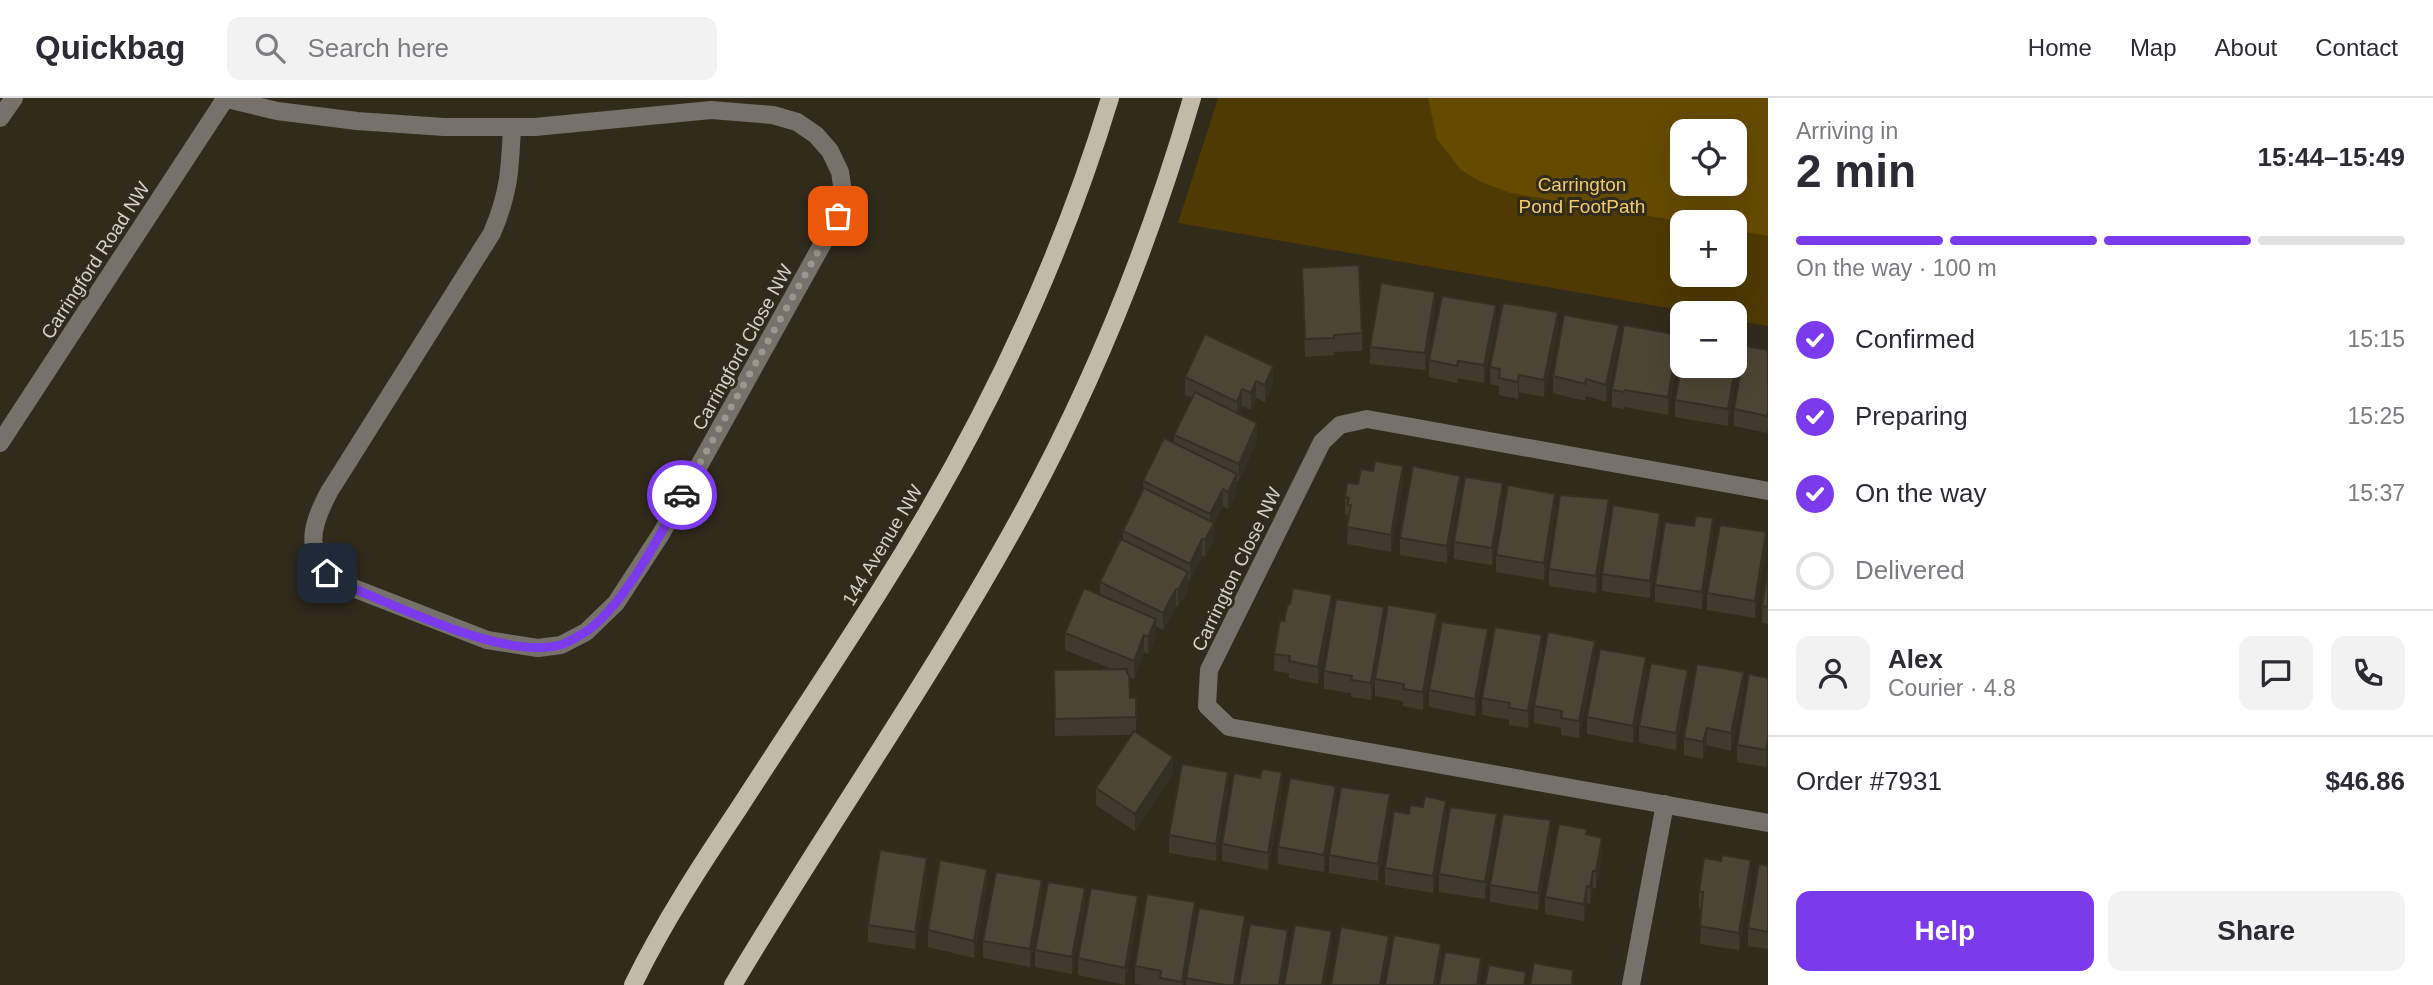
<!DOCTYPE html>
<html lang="en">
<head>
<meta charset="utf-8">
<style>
	:root { --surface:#fff; --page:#f2f2f3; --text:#2b2b33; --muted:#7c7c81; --line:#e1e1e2; --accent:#7c3aed }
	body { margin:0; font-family:Helvetica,sans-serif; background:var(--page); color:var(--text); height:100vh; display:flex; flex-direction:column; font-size:26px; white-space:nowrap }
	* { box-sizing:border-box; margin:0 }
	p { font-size:23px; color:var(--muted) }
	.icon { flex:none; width:38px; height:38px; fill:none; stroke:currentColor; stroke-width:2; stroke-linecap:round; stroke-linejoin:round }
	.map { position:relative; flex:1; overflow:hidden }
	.panel { display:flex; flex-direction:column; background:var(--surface); width:665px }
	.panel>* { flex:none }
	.tools { position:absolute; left:1670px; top:21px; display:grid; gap:14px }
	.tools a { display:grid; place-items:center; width:77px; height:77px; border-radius:14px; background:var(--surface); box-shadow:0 7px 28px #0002; font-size:35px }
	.pin { position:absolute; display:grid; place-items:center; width:60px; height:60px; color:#fff; margin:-30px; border-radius:14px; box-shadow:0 4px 10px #0006 }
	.courier { position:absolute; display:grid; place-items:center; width:70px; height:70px; margin:-35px; border:5px solid #7c3aed; border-radius:50%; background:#fff; color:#222; box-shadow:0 2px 9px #0007 }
	.headline em { font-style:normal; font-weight:700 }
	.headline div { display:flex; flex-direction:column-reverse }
	.headline { display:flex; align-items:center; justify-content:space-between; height:119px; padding:0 28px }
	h1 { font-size:46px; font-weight:700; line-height:52px }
	.bar { display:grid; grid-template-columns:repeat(4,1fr); gap:10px 7px; align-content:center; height:84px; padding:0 28px }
	.bar i { height:9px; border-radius:5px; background:var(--line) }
	.bar .on { background:var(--accent) }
	.bar p { grid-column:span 4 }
	.line { display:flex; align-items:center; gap:18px; padding:0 28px; border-top:2px solid var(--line) }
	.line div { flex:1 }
	.round { display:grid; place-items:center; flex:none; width:74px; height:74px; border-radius:14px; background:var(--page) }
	ol { padding:0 28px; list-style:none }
	li { display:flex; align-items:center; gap:21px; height:77px }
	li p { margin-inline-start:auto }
	li .icon { padding:7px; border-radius:50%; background:var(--accent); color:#fff; stroke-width:4 }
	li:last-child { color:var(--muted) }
	li i { width:38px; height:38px; border:4px solid var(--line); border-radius:50% }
	.primary-button { display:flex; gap:14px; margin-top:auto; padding:14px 28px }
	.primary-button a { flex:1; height:80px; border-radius:14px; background:var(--accent); color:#fff; font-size:28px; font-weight:700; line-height:80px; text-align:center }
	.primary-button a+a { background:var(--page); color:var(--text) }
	header { display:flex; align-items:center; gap:42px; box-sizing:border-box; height:98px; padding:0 35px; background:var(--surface); border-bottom:2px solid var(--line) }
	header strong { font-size:33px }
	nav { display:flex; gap:38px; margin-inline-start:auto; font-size:24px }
	.search { width:490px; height:63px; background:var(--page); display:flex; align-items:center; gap:18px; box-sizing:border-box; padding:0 24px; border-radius:14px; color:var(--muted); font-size:26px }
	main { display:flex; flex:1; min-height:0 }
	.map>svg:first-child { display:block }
</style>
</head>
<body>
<header>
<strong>Quickbag</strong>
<div class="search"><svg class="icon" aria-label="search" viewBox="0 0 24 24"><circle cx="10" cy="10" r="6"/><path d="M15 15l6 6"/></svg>Search here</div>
<nav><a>Home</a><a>Map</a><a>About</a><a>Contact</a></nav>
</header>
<main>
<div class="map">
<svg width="1768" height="887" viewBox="0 0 1768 887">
	<rect width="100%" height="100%" fill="#312b1c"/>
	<path fill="#4e3a02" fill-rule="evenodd" d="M1218 0H1768V228L1734 222V215H1696L1178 125ZM1682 33H1734V86H1682ZM1682 124H1734V177H1682Z"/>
	<path fill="#654b01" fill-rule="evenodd" d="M1428 0H1768V138L1734 132V124H1686L1511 95 1481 84 1461 72 1437 41ZM1682 33H1734V86H1682Z"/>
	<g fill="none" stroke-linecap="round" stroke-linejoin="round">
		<g stroke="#76726b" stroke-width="18">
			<path d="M223 0 277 13 357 23 444 29H535L711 12 773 17 797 24 816 37 830 53 840 74 843 94 838 118 661 436 616 505 586 534 561 547 538 550 487 542 343 486C304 457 308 434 329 394L492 135C509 95 510 73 512 29"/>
			<path d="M0 20 14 0"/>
			<path d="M0 345 225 1"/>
			<path d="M1768 393 1367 321 1340 327 1322 344 1209 572 1207 608 1229 629 1768 725"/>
			<path d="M1631 887 1665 706"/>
		</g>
		<g stroke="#c1baaa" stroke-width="18">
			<path d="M633 887C663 825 701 767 739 710 785 639 832 568 877 497 975 343 1057 175 1110 0"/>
			<path d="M733 887C828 727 936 574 1025 410 1095 281 1151 141 1192 0"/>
		</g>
	</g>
	<g fill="#413b2e">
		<path d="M1302 170 1362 235V253L1334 254V257L1305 259Z"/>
		<path d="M1435 211 1425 272 1370 266V249Z"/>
		<path d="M1496 224 1484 285 1458 280 1457 285 1429 279V262Z"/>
		<path d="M1558 231 1544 299 1519 294 1518 301 1499 297V288L1490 286V269Z"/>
		<path d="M1205 236 1273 285 1265 304 1256 300 1251 312 1242 308 1239 316 1257 342 1239 383H1237V393L1228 411 1223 408 1214 425V442L1205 459 1202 458 1190 483 1188 482V491L1178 509 1176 508 1163 532 1156 528V538L1148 556 1144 554 1134 581 1129 579 1130 600H1136V634L1173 676 1135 733 1096 707V690L1132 637 1055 638 1054 572 1112 571 1065 552V535L1100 497V484L1123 442V433L1143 393V383L1174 344V337L1192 300 1185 297V279Z"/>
		<path d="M1619 244 1606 304 1586 298 1585 303 1553 295V278Z"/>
		<path d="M1768 252V330L1767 335 1734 328V311Z"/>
		<path d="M1679 254 1668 317 1625 309 1624 311 1612 309V292Z"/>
		<path d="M1739 264 1728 328 1675 319V302Z"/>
		<path d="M1403 385 1391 454 1347 446 1348 424 1347 416H1345V399Z"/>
		<path d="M1460 395 1447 465 1400 457V440Z"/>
		<path d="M1503 402 1492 467 1454 461V444Z"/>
		<path d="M1555 413 1544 482 1496 474V457Z"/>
		<path d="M1609 418 1596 495 1549 488V471Z"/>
		<path d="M1694 428 1713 437 1702 511 1655 504V487Z"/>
		<path d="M1660 432 1650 500 1602 493V476Z"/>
		<path d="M1766 452 1755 520 1707 512V495Z"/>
		<path d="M1768 473V526L1762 525V508Z"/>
		<path d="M1290 506 1332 514 1318 586 1289 580V575L1274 573V556Z"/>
		<path d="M1384 526 1371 602 1351 599V595L1324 591V573Z"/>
		<path d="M1437 532 1423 612 1403 608V603L1375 598V581Z"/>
		<path d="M1488 548 1475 618 1429 609V592Z"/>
		<path d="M1542 554 1528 630 1509 627V622L1482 617V600Z"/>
		<path d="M1595 560 1579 640 1561 637V630L1534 625V608Z"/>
		<path d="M1646 577 1633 645 1587 636V619Z"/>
		<path d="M1768 580V660L1766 669 1737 664V647Z"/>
		<path d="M1688 589 1676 652 1639 645V628Z"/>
		<path d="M1744 591 1731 653 1707 647 1703 661 1684 657V640Z"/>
		<path d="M1260 680 1282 691 1268 772 1222 763V746Z"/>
		<path d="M1228 691 1216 763 1169 755V737Z"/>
		<path d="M1336 705 1324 774 1278 766V749Z"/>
		<path d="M1390 714 1378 783 1329 775V757Z"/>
		<path d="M1446 720 1433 795 1385 787V770Z"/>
		<path d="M1497 733 1485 801 1439 794V776Z"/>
		<path d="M1587 737 1602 757 1596 790H1593L1590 806 1587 805 1584 823 1545 816V799Z"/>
		<path d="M1551 739 1538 812 1490 804V787Z"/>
		<path d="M1768 768V851L1748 848V830Z"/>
		<path d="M927 777 915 851 868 844V827Z"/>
		<path d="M1751 779 1739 852 1700 846 1702 811H1699V794Z"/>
		<path d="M987 788 974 860 928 849V832Z"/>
		<path d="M1042 799 1030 869 983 860V843Z"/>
		<path d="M1085 807 1072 876 1035 869V852Z"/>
		<path d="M1138 815 1125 887 1078 877V860Z"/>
		<path d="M1195 821 1184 887H1144L1135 886V868Z"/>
		<path d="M1245 835 1237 887H1186V880Z"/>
	</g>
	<g fill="#353025">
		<path d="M1435 194V211L1425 272V255Z"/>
		<path d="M1496 207V224L1484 285V267Z"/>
		<path d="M1558 214V231L1544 299V282Z"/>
		<path d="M1619 227V244L1606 304V287Z"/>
		<path d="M1679 237V254L1668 317V299Z"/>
		<path d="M1739 247V264L1728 328V311Z"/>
		<path d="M1273 268V285L1265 304V287Z"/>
		<path d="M1519 277V294L1518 301V284Z"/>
		<path d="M1256 283V300L1251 312V295Z"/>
		<path d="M1242 291V308L1237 321V304Z"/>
		<path d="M1257 325V342L1239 383V366Z"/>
		<path d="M1403 368V385L1391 454V437Z"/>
		<path d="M1237 376V393L1228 411V394Z"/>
		<path d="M1460 378V395L1447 465V448Z"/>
		<path d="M1503 385V402L1492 467V450Z"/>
		<path d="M1223 391V408L1214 425V442L1205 459V442L1210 433V416Z"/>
		<path d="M1555 396V413L1544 482V465Z"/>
		<path d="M1609 401V418L1596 495V478Z"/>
		<path d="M1660 415V432L1650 500V483Z"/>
		<path d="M1713 420V437L1702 511V494Z"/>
		<path d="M1766 434V452L1755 520V503Z"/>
		<path d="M1202 441V458L1190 483V466Z"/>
		<path d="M1188 474V491L1178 509V492Z"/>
		<path d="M1176 491V508L1163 532V515Z"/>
		<path d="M1332 497V514L1318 586V569Z"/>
		<path d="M1384 509V526L1371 602V585Z"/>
		<path d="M1437 515V532L1423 612V594Z"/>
		<path d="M1156 521V538L1148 556V539Z"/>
		<path d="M1488 531V548L1475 618V601Z"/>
		<path d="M1144 537V554L1134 581V563Z"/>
		<path d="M1542 537V554L1528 630V613Z"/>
		<path d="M1595 543V560L1579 640V623Z"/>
		<path d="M1646 559V577L1633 645V628Z"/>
		<path d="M1688 572V589L1676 652V635Z"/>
		<path d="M1744 574V591L1731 653V635Z"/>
		<path d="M1707 630V647L1703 661V644Z"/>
		<path d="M1768 643V660L1766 669V652Z"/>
		<path d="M1173 659V676L1135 733V716Z"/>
		<path d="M1228 674V691L1216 763V746Z"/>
		<path d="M1282 674V691L1268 772V755Z"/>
		<path d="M1336 688V705L1324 774V757Z"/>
		<path d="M1390 696V714L1378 783V766Z"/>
		<path d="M1446 703V720L1433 795V778Z"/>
		<path d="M1497 716V733L1485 801V784Z"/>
		<path d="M1551 722V739L1538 812V795Z"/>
		<path d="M1602 740V757L1596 790V773Z"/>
		<path d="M927 760V777L915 851V834Z"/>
		<path d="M1751 762V779L1739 852V835Z"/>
		<path d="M987 771V788L974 860V843Z"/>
		<path d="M1593 773V790L1590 806V789Z"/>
		<path d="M1042 782V799L1030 869V851Z"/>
		<path d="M1587 788V805L1584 823V806Z"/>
		<path d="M1085 790V807L1072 876V859Z"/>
		<path d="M1138 798V815L1125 887V870Z"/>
		<path d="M1195 804V821L1184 887H1182Z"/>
		<path d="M1245 818V835L1237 887H1234Z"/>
		<path d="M1288 832V849L1282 887H1279Z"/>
		<path d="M1332 833V851L1325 887H1322Z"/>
		<path d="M1389 838V855L1383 887H1380Z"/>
		<path d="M1441 846V863L1437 887H1434Z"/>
		<path d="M1481 860V877L1480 887H1477Z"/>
	</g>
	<g fill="#4c4535" stroke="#353025" stroke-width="2">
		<path d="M1359 167 1362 235 1334 237V240L1305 241 1302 170Z"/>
		<path d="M1381 185 1435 194 1425 255 1370 249Z"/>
		<path d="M1442 198 1496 207 1484 267 1458 263 1457 268 1429 262Z"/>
		<path d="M1503 205 1558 214 1544 282 1519 277 1518 284 1499 280 1500 271 1490 269Z"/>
		<path d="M1564 217 1619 227 1606 287 1586 281 1585 286 1553 278Z"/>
		<path d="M1624 227 1679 237 1668 299 1625 292 1624 294 1612 292Z"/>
		<path d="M1205 236 1273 268 1265 287 1256 283 1251 295 1242 291 1237 304 1185 279Z"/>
		<path d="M1734 246 1739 247 1728 311 1675 302 1682 264V268H1734Z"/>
		<path d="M1745 248 1768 252V313L1767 318 1734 311Z"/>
		<path d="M1195 294 1257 325 1239 366 1174 337Z"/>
		<path d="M1164 340 1237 376 1228 394 1223 391 1210 416 1143 383Z"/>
		<path d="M1375 363 1403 368 1391 437 1347 429 1351 407H1347L1349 400 1345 399 1347 385 1358 386 1361 371 1373 373Z"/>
		<path d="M1413 368 1460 378 1447 448 1400 440Z"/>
		<path d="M1465 379 1503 385 1492 450 1454 444Z"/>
		<path d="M1508 387 1555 396 1544 465 1496 457Z"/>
		<path d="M1144 390 1214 425 1205 442 1202 441 1190 466 1123 433Z"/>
		<path d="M1560 397 1609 401 1596 478 1549 471Z"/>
		<path d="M1613 407 1660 415 1650 483 1602 476Z"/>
		<path d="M1696 418 1713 420 1702 494 1655 487 1665 424 1694 428Z"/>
		<path d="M1720 427 1766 434 1755 503 1707 495Z"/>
		<path d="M1121 441 1188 474 1178 492 1176 491 1163 515 1100 484Z"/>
		<path d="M1768 473V509L1762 508Z"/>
		<path d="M1084 490 1156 521 1148 539 1144 537 1134 563 1065 535Z"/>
		<path d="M1293 490 1332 497 1318 569 1289 563 1290 558 1274 556 1280 522 1284 523 1288 506H1290Z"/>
		<path d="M1336 501 1384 509 1371 585 1351 582 1352 578 1324 573Z"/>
		<path d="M1388 507 1437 515 1423 594 1403 591 1404 586 1375 581Z"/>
		<path d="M1442 524 1488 531 1475 601 1429 592Z"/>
		<path d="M1495 529 1542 537 1528 613 1509 610 1510 605 1482 600Z"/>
		<path d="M1548 534 1595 543 1579 623 1561 620 1562 613 1534 608Z"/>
		<path d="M1600 551 1646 559 1633 628 1587 619Z"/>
		<path d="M1651 565 1688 572 1676 635 1639 628Z"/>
		<path d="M1697 566 1744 574 1731 635 1707 630 1703 644 1684 640Z"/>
		<path d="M1127 571V576H1129L1130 600H1136V619L1055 621 1054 572Z"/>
		<path d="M1749 576 1768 580V643L1766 652 1737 647Z"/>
		<path d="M1134 633 1173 659 1135 716 1096 690Z"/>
		<path d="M1182 666 1228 674 1216 746 1169 737Z"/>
		<path d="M1262 671 1282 674 1268 755 1222 746 1234 675 1260 680Z"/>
		<path d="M1290 680 1336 688 1324 757 1278 749Z"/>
		<path d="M1341 689 1390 696 1378 766 1329 757Z"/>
		<path d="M1425 698 1446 703 1433 778 1385 770 1394 713 1409 716 1410 707 1423 709Z"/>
		<path d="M1450 709 1497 716 1485 784 1439 776Z"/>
		<path d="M1503 716 1551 722 1538 795 1490 787Z"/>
		<path d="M1559 726 1587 731 1586 736 1602 740 1596 773H1593L1590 789 1587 788 1584 806 1545 799Z"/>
		<path d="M880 752 927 760 915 834 868 827Z"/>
		<path d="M1722 757 1751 762 1739 835 1700 828 1703 794H1699L1704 760 1721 763Z"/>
		<path d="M940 762 987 771 974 843 928 832Z"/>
		<path d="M1759 766 1768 768V834L1748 830Z"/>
		<path d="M996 774 1042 782 1030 851 983 843Z"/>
		<path d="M1048 784 1085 790 1072 859 1035 852Z"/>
		<path d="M1091 790 1138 798 1125 870 1078 860Z"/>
		<path d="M1147 796 1195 804 1182 884 1160 880 1161 873 1135 868Z"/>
		<path d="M1199 810 1245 818 1234 887H1225L1186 880Z"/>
		<path d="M1250 826 1288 832 1279 887H1239Z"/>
		<path d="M1295 827 1332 833 1322 887H1284Z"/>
		<path d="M1341 829 1389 838 1380 887H1331Z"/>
		<path d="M1394 837 1441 846 1434 887H1385Z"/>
		<path d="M1445 854 1481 860 1477 887H1439Z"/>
		<path d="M1534 865 1573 872 1572 887H1530Z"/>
		<path d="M1489 867 1526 874 1524 887H1485Z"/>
	</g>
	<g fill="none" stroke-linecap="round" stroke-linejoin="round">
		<path stroke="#9c978c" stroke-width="7" stroke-dasharray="0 12.6" d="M682 397 838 118"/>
		<path stroke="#7c3aed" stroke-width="9" d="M327 475 343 486C397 508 504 562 560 547 568 545 577 539 584 535 622 511 660 437 682 397"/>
	</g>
	<g text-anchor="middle" stroke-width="6" stroke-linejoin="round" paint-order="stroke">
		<g font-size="19" fill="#f1ca70" stroke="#312b1c">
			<text x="1582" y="93">Carrington<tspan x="1582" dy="22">Pond FootPath</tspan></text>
		</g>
		<g font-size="19" fill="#d5d1c8" stroke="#312b1c">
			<text transform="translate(95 162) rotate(-57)" y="7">Carringford Road NW</text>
			<text transform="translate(742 249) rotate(-61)" y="7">Carringford Close NW</text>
			<text transform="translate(882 447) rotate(-59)" y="7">144 Avenue NW</text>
			<text transform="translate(1236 471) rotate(-64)" y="7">Carrington Close NW</text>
		</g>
	</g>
</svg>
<div class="tools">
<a><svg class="icon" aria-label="locate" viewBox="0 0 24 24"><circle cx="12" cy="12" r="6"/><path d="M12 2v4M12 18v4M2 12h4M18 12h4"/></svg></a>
<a>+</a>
<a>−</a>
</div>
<div class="pin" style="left:838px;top:118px;background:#ea580c"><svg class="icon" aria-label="bag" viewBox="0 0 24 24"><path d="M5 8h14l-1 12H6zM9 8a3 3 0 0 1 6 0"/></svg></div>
<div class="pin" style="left:327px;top:475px;background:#1f2937"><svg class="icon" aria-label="home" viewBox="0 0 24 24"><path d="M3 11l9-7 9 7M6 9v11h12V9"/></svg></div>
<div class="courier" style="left:682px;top:397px"><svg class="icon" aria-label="car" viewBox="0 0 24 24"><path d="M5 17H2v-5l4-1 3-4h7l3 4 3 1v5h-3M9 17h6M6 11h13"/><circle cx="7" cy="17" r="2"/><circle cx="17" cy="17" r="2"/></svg></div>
</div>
<section class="panel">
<div class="headline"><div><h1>2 min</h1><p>Arriving in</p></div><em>15:44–15:49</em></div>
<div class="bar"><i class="on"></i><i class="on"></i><i class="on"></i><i></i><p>On the way · 100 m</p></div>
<ol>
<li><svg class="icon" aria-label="check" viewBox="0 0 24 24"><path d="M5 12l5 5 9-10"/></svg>Confirmed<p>15:15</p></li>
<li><svg class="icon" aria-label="check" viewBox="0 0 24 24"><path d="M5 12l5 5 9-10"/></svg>Preparing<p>15:25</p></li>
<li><svg class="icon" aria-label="check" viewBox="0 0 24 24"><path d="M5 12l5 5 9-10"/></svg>On the way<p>15:37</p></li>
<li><i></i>Delivered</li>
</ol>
<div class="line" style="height:126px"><a class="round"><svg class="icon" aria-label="person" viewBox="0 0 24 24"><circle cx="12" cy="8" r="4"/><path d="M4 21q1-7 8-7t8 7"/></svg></a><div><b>Alex</b><p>Courier · 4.8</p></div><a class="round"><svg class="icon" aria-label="chat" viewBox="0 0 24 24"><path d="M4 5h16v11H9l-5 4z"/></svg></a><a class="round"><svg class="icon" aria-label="phone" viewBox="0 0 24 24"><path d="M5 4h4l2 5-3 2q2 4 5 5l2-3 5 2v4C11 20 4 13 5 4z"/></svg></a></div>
<div class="line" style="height:91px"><div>Order #7931</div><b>$46.86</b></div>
<div class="primary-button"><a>Help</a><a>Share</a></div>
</section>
</main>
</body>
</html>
